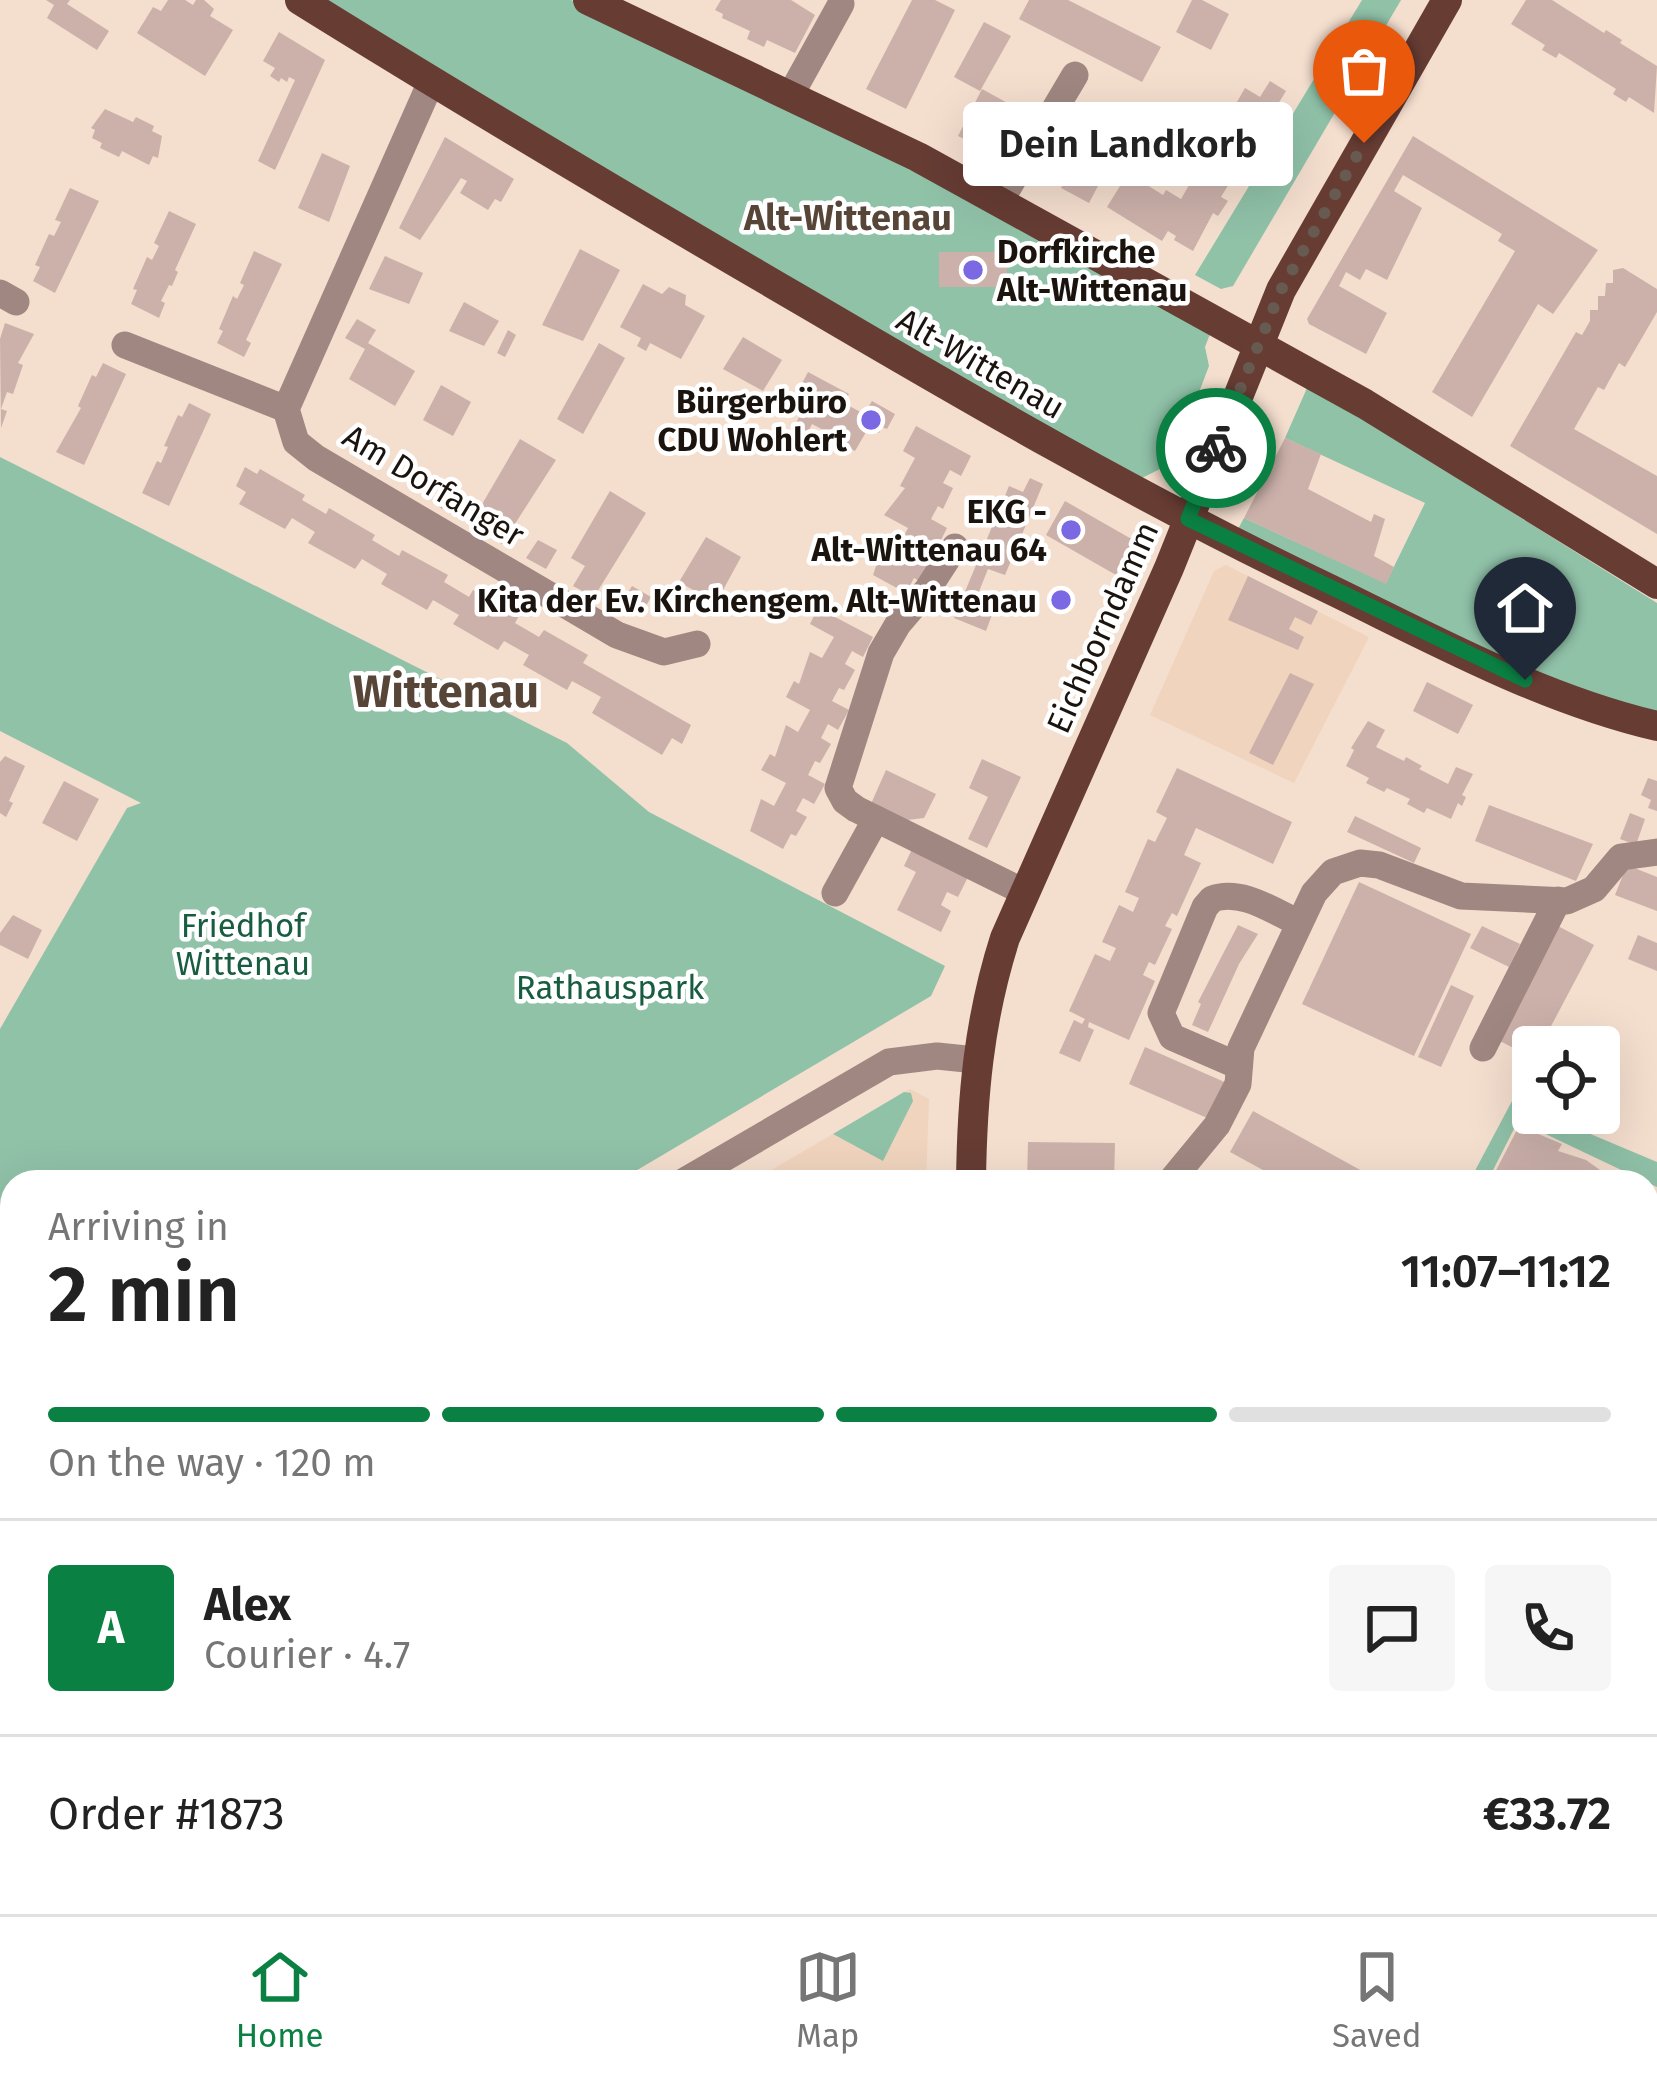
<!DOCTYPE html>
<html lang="en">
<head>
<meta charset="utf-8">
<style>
	:root { --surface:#fff; --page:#f6f6f6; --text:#222; --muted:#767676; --line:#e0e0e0; --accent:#0b8043 }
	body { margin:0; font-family:"Fira Sans",sans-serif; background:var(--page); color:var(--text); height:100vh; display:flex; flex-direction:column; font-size:45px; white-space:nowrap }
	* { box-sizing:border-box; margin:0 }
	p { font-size:39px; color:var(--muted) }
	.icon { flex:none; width:66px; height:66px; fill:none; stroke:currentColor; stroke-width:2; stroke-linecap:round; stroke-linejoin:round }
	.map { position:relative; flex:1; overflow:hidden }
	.drawer { position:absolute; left:0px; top:1170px; width:1659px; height:744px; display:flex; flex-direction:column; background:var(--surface); border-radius:36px 36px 0 0; box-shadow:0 12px 48px #0002 }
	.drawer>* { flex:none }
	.controls { position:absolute; left:1512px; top:1026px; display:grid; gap:24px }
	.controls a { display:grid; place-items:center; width:108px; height:108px; border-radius:12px; background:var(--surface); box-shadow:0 12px 48px #0002; font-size:60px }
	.pin { position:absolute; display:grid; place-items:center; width:102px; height:102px; color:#fff; margin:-123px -51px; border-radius:50% 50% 50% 0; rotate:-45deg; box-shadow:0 0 12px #0007 }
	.pin .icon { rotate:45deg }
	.courier { position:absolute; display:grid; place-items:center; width:120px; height:120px; margin:-60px; border:9px solid #0b8043; border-radius:50%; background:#fff; color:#222; box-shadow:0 3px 15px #0007 }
	.bubble { position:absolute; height:84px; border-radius:12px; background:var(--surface); box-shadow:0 12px 48px #0002; font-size:39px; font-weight:600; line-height:84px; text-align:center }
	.headline em { font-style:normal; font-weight:600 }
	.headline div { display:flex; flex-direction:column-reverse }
	.headline { display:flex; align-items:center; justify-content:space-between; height:204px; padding:0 48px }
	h1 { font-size:78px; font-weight:600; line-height:90px }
	.bar { display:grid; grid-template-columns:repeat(4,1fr); gap:18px 12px; align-content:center; height:144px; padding:0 48px }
	.bar i { height:15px; border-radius:9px; background:var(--line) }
	.bar .active { background:var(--accent) }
	.bar p { grid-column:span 4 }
	.line { display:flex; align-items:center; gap:30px; padding:0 48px; border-top:3px solid var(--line) }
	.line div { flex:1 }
	.round { display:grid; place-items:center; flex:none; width:126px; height:126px; border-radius:12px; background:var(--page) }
	.tabs { display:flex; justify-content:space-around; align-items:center; height:168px; border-top:3px solid var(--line); background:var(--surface); font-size:33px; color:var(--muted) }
	.tabs a { display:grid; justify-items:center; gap:6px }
	.tabs .active { color:var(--accent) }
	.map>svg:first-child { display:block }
</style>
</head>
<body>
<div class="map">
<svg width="1657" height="1914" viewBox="0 0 1657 1914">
	<rect width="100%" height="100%" fill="#f4dece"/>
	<g fill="#f0d4be">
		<path d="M1226 565 1369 637 1294 783 1150 715 1214 571Z"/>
		<path d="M910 1089 929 1099 926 1182H751Z"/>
		<path d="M444 1902H702L698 1914H460Z"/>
	</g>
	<g fill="#90c2a8">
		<path d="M327 0H571L940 184 1210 334 1205 347 1209 366 1172 463 1140 479 800 290Z"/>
		<path d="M1362 0H1401L1233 286 1221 289 1195 275Z"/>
		<path d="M1307 388 1374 426 1657 603V712C1511 673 1374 595 1238 529L1244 518 1386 583 1425 503 1285 438Z"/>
		<path d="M0 457 567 743 649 812 945 966 931 996 617 1182H12V1426L0 1405V1029L127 808 141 803 0 731Z"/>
		<path d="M904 1092 911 1093 913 1101 883 1161 833 1134Z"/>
		<path d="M1512 1101 1657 1162V1187L1518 1121 1487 1182H1469Z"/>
		<path d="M12 1613V1902H276L283 1914H0V1621Z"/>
		<path d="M828 1902H1618L1640 1914H822Z"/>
	</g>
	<g fill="#ccb1aa">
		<path d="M46 0H70L67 4 109 31 97 50 47 18 54 5Z"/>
		<path d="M168 0H185L193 5 196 0H204L214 9 210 16 233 30 205 76 137 33 153 7 161 11Z"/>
		<path d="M721 0H791L815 15 795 53 767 40 764 47 747 39 750 31 722 18 723 14 715 10Z"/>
		<path d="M912 0H935L955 10 906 109 866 89Z"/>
		<path d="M1029 0H1068L1161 47 1142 82 1019 19Z"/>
		<path d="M1192 0H1202L1229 14 1211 50 1176 32Z"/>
		<path d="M1526 0H1552L1604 33 1606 30 1622 40 1620 43 1657 66 1654 113 1629 97 1626 102 1613 94 1616 89 1559 53 1556 58 1542 50 1545 45 1511 24Z"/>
		<path d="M984 22 1011 36 980 91 954 77Z"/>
		<path d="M279 32 325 60 275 170 258 161 295 80 289 77 287 82 281 78 279 82 270 76 275 68 263 61Z"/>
		<path d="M1270 81 1286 91 1221 197 1228 201 1218 216 1213 213 1193 251 1174 240 1176 236 1168 231 1162 241 1107 207 1128 173 1163 195 1166 190 1181 199 1245 88 1260 97Z"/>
		<path d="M982 89 1026 113 1018 128 1026 133 1020 146 1012 141 1003 158 958 136Z"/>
		<path d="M105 109 133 122 136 117 154 126 152 131 162 136 158 158 153 156 149 165 122 151 119 157 100 148 102 143 92 138 95 130 91 128Z"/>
		<path d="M1098 117 1126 133 1089 203 1061 188Z"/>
		<path d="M1413 136 1598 250 1553 314 1538 304 1472 417 1432 392 1515 251 1498 241 1502 234 1403 175 1394 191 1422 208 1387 280 1366 269 1360 280 1346 272 1339 286 1387 313 1366 354 1309 324 1307 319Z"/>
		<path d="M445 137 514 179 501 202 495 199 488 210 460 193 467 181 461 178 420 240 399 228Z"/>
		<path d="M322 153 350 166 329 222 298 208Z"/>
		<path d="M70 188 99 201 55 293 33 281 40 267 35 265 49 234 54 236 61 222 55 220Z"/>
		<path d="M169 211 196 224 175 270 178 272 172 286 169 285 161 301 165 303 159 318 131 304 137 290 133 289 147 257 152 260 159 246 154 243Z"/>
		<path d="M580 249 620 270 583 341 542 325Z"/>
		<path d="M254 251 282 264 246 340 251 343 244 357 217 343 223 331 219 329 233 296 237 299 244 285 240 283Z"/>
		<rect x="939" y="252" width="68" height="35"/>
		<path d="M385 256 423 273 409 304 369 289Z"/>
		<path d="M1623 268 1657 289V312L1625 367 1619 363 1604 390 1598 387 1574 429 1657 476V534L1510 446 1576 332 1582 335 1590 321V310H1598V296H1605L1606 283H1613V270Z"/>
		<path d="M643 284 662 294 669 287 686 295 685 305 705 316 681 359 650 343 646 351 637 346 641 338 620 327Z"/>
		<path d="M464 302 499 321 484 346 449 331Z"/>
		<path d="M357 319 376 330 368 343 415 371 395 406 349 379 365 349 345 338Z"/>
		<path d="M5 323 34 334 18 363 23 365 13 394 7 392 1 409 7 411 1 428 0 339Z"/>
		<path d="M508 330 516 335 505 357 497 353Z"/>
		<path d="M743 337 782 360 763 391 723 369Z"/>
		<path d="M599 343 625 358 583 434 557 419Z"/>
		<path d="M103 363 126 374 84 465 56 452 81 408 78 406 92 375 96 377Z"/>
		<path d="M808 372 849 394 844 403 864 414 872 401 895 414 887 429 882 427 879 433 869 427 855 451 838 442 834 449 822 442 827 432 812 424 808 432 795 425 799 417 788 410Z"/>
		<path d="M441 385 471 402 453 436 423 420Z"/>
		<path d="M189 403 211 414 169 506 142 493 157 461 161 463 168 447 164 446 178 415 182 417Z"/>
		<path d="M916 426 971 456 961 476 950 470 943 483 953 488 943 509 938 506 931 519 947 528 937 548 926 542 919 555 930 561 919 581 914 578 906 593 873 575 884 543 897 549 908 528 884 515 905 488 900 486 915 458 903 451Z"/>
		<path d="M1285 438 1321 454 1308 489 1371 522 1374 514 1385 519 1374 556 1394 567 1386 584 1244 518Z"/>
		<path d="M520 439 556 460 502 544 482 532 494 513 481 506Z"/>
		<path d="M245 467 257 474 260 469 305 495 302 500 326 514 329 508 375 535 372 540 399 556 402 550 448 575 444 582 469 597 473 590 519 616 515 623 539 637 544 630 588 655 583 663 691 725 682 744 672 738 662 755 592 713 601 697 594 693 572 681 567 690 523 665 529 655 504 641 498 650 453 624 459 615 433 600 427 610 381 584 387 574 362 559 355 569 308 543 315 532 292 518 285 529 239 504 246 492 236 486Z"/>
		<path d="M1030 478 1043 484 1005 575 988 569 974 604 993 612 986 631 954 618 1009 486 1023 492Z"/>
		<path d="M446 487 465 498 454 516 434 504Z"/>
		<path d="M610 491 646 513 594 597 573 586 585 566 571 558Z"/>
		<path d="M1065 501 1135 541 1116 575 1046 535Z"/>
		<path d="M706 537 741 557 716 603 679 582Z"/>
		<path d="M538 540 557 550 546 569 526 558Z"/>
		<path d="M1248 576 1318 611 1311 625 1295 617 1289 629 1304 637 1298 650 1228 620Z"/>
		<path d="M632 586 651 597 641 615 622 603Z"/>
		<path d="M818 608 873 637 863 657 852 651 845 664 855 670 844 690 839 688 832 701 849 710 838 730 828 724 821 738 831 744 820 763 815 761 808 775 825 784 814 804 803 798 796 811 807 817 796 836 791 834 783 849 750 831 761 799 774 806 786 783 761 770 770 754 775 757 786 725 798 732 810 710 786 697 794 681 799 684 810 652 822 658 834 637 810 624Z"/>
		<path d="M1290 673 1314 684 1273 765 1249 753Z"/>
		<path d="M1427 682 1473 705 1458 734 1413 711Z"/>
		<path d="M1368 721 1385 730 1376 747 1404 761 1406 757 1422 766 1419 769 1448 784 1456 767 1473 774 1462 795 1466 797 1462 806 1458 803 1451 819 1427 808 1424 813 1407 804 1410 799 1387 788 1384 792 1366 783 1369 778 1346 766 1354 750 1351 748Z"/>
		<path d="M5 756 25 766 9 801 13 803 6 817 0 813V762Z"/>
		<path d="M982 759 1021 777 987 848 968 839 988 797 969 788Z"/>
		<path d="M1177 768 1292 822 1273 864 1196 828 1184 855 1201 863 1177 916 1172 913 1165 926 1172 929 1155 965 1149 962 1143 975 1155 981 1129 1040 1089 1022 1088 1027 1094 1030 1080 1062 1059 1053 1074 1020 1082 1024 1085 1019 1069 1011 1095 954 1110 961 1116 948 1102 942 1119 905 1133 912 1139 898 1125 892 1148 839 1155 842 1167 818 1156 812Z"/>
		<path d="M886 770 936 794 924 818 907 820 870 806Z"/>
		<path d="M1648 778 1657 781V811L1648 808 1651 800 1641 795Z"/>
		<path d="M64 781 99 799 77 841 42 823Z"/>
		<path d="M1489 805 1593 844 1576 881 1475 841Z"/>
		<path d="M1630 813 1645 819 1636 845 1620 839Z"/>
		<path d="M1355 816 1421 848 1414 863 1347 832Z"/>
		<path d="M912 849 968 877 958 897 947 892 941 905 951 911 941 932 897 910 916 872 904 866Z"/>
		<path d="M1627 865 1657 877V911L1615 895Z"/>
		<path d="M1359 882 1471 934 1414 1056 1302 1004Z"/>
		<path d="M13 915 42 930 28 959 0 945V933Z"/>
		<path d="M1238 925 1258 934 1239 964 1208 1032 1192 1025 1201 1004 1198 1002Z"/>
		<path d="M1556 925 1594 945 1540 1047H1533V1058L1496 1039Z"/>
		<path d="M1482 926 1520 944 1509 967 1470 948Z"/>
		<path d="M1638 935 1657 943V971L1628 959Z"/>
		<path d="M1451 985 1474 996 1441 1067 1418 1057Z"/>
		<path d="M1145 1047 1229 1084 1214 1121 1129 1084Z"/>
		<path d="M1253 1111 1382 1182H1285L1230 1152Z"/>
		<path d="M1519 1126 1562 1144 1558 1151 1586 1160 1610 1177 1614 1170 1625 1176 1622 1182H1490Z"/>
		<path d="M1028 1142 1115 1143 1114 1182H1027Z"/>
		<path d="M1647 1339 1657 1343V1485L1647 1475V1422L1656 1403 1647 1398Z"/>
		<rect x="1647" y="1635" width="10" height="134"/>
	</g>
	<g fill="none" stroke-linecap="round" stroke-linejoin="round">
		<g stroke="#a08781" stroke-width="27">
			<path d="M431 82 286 409 296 442 316 458 617 635 664 652 697 644"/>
			<path d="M790 96 841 4"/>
			<path d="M999 203 1075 75"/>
			<path d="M0 293 16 302"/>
			<path d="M125 345 286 409"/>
			<path d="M955 547 927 590 898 624 881 653 838 788 845 801 856 809 1024 892"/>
			<path d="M835 893 876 819"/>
			<path d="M1483 1048 1558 900"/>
			<path d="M1239 1066 1172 1037 1161 1013 1205 907 1212 899C1241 888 1273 911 1299 923"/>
			<path d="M683 1182 889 1062 937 1056 976 1060"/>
			<path d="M1170 1182 1217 1125 1238 1084 1241 1048 1314 893 1333 872 1360 863 1379 865 1461 896 1567 901 1594 889 1621 857 1657 852"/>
			<path d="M1647 1307 1657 1310"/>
			<path d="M0 1314 12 1303"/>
			<path d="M0 1471 12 1492"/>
			<path d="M0 1580 12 1573"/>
			<path d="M457 1902 474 1914"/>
			<path d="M1645 1902 1657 1909"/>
		</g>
		<g stroke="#663c33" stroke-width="30">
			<path d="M300 0C467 104 636 204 806 303 973 401 1140 498 1315 582 1426 635 1537 698 1657 726"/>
			<path d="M588 0 918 157 1365 404 1657 584"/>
			<path d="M971 1182C972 1097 979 1019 1005 938L1169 568 1281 290 1447 0"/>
			<path d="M760 1914 767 1902"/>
		</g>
	</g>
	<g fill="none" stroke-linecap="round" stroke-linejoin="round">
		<path stroke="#675b51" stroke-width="12" stroke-dasharray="0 21.6" d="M1216 448 1281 290 1364 143"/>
		<path stroke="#0b8043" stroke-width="15" d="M1216 448 1188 519 1525 680"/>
	</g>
	<g fill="#7b69e4" stroke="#fff" stroke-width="4.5">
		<circle cx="973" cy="270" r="12"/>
		<circle cx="871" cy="420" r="12"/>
		<circle cx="1071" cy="530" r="12"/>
		<circle cx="1061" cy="600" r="12"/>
	</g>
	<g text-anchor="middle" stroke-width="9" stroke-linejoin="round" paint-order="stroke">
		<g font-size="33" font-weight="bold" fill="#1b140e" stroke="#fff" text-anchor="end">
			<text x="997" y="263" text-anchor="start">Dorfkirche<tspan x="997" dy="38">Alt-Wittenau</tspan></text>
			<text x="847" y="413">Bürgerbüro<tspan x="847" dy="38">CDU Wohlert</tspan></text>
			<text x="1047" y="523">EKG -<tspan x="1047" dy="38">Alt-Wittenau 64</tspan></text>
			<text x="1037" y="612">Kita der Ev. Kirchengem. Alt-Wittenau</text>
		</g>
		<g font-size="33" fill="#1b140e" stroke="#fff">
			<text transform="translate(981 363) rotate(30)" y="12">Alt-Wittenau</text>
			<text transform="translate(434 485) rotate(31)" y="12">Am Dorfanger</text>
			<text transform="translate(1102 627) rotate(-66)" y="12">Eichborndamm</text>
		</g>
		<g font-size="33" fill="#195d41" stroke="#fff">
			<text x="243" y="937">Friedhof<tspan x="243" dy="38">Wittenau</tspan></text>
			<text x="610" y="999">Rathauspark</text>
		</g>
		<g font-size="36" font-weight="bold" fill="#574538" stroke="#fff">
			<text x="848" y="230">Alt-Wittenau</text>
		</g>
		<g font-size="45" font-weight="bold" fill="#574538" stroke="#fff">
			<text x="446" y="707">Wittenau</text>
		</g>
	</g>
</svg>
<div class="controls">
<a><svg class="icon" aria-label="locate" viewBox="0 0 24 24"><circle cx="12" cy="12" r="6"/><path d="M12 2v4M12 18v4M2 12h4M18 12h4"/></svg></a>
</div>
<div class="pin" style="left:1364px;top:143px;background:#ea580c"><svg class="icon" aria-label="bag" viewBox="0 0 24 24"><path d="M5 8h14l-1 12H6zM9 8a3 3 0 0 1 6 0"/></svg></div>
<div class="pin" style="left:1525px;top:680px;background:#1f2937"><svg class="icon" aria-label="home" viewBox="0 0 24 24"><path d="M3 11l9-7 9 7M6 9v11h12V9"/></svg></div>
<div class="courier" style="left:1216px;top:448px"><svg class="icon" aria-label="bike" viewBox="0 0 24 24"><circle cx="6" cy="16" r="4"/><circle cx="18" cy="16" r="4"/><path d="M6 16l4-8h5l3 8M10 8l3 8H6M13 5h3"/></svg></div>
<div class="bubble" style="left:963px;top:102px;width:330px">Dein Landkorb</div>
<section class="drawer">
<div class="headline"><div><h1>2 min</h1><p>Arriving in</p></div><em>11:07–11:12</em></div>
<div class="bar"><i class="active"></i><i class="active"></i><i class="active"></i><i></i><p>On the way · 120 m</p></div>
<div class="line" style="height:216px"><b class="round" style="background:var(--accent);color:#fff">A</b><div><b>Alex</b><p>Courier · 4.7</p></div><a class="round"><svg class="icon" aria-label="chat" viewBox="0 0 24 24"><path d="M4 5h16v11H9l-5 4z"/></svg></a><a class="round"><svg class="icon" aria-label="phone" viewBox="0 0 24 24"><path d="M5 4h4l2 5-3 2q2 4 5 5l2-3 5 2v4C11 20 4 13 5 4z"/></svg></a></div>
<div class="line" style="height:156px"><div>Order #1873</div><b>€33.72</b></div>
</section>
</div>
<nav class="tabs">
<a class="active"><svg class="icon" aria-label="home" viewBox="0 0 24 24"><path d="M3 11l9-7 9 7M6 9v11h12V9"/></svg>Home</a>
<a><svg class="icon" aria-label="map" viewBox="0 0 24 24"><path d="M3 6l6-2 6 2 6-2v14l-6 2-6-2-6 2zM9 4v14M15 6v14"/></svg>Map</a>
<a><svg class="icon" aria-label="saved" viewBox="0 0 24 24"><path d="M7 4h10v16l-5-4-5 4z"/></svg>Saved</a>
</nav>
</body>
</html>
